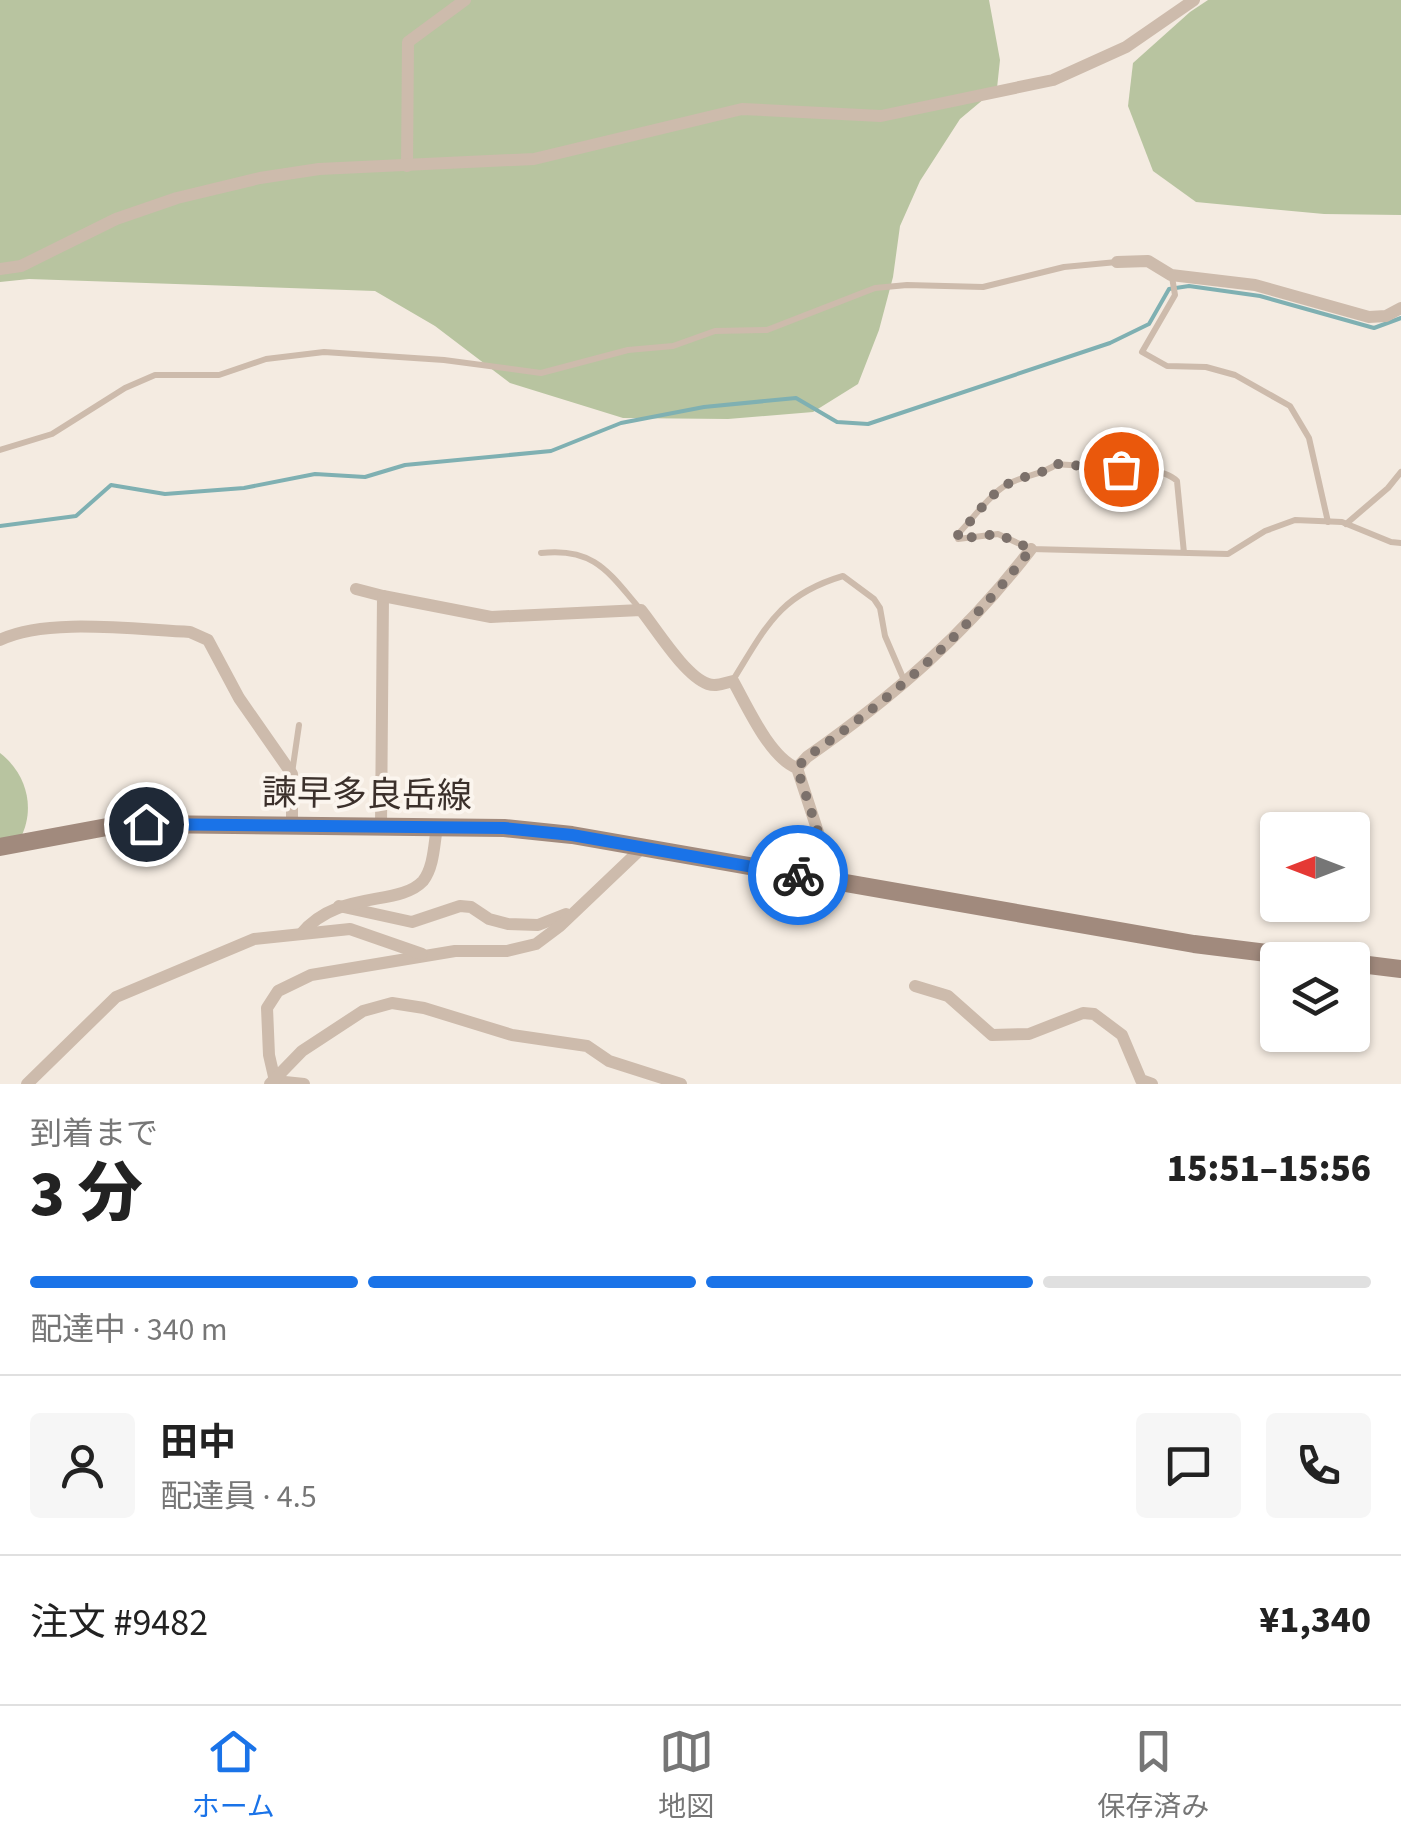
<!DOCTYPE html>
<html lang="ja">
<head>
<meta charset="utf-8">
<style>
	:root { --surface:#fff; --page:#f6f6f6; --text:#222; --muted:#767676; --line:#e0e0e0; --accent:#1a73e8 }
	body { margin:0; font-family:"Source Sans 3","Noto Sans JP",sans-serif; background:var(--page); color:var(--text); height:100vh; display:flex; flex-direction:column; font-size:38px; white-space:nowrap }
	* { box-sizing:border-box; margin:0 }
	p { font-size:32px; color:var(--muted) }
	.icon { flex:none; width:55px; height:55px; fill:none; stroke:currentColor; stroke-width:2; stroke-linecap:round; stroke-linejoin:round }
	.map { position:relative; height:1084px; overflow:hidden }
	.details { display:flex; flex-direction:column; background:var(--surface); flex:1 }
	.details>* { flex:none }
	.needle { width:65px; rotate:270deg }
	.tools { position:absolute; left:1260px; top:812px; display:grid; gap:20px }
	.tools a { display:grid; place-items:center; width:110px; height:110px; border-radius:10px; background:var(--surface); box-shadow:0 2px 8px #0004; font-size:50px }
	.pin { position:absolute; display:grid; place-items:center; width:85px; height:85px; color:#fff; margin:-42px; border:5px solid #fff; border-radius:50%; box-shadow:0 2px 10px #0007 }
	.courier { position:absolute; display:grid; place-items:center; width:100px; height:100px; margin:-50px; border:8px solid #1a73e8; border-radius:50%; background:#fff; color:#222; box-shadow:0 2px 12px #0007 }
	.headline em { font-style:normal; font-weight:800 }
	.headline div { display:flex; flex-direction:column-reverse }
	.headline { display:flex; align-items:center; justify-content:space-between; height:170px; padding:0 30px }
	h1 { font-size:65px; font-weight:800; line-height:75px }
	.bar { display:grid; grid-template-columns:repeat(4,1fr); gap:15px 10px; align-content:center; height:120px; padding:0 30px }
	.bar i { height:12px; border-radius:8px; background:var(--line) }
	.bar .on { background:var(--accent) }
	.bar p { grid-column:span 4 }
	.line { display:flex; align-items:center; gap:25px; padding:0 30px; border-top:2px solid var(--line) }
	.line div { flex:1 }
	.round { display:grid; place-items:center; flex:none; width:105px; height:105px; border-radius:10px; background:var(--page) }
	.tab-bar { display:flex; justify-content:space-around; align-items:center; height:140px; border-top:2px solid var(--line); background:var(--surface); font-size:28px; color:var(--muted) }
	.tab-bar a { display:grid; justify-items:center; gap:5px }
	.tab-bar .on { color:var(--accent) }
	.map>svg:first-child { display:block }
</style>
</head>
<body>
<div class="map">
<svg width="1401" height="1084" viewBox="0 0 1401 1084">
	<rect width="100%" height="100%" fill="#f4ebe1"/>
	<g fill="#b8c4a0">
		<path d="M0 0H989L1000 60 997 88 960 119 920 181 900 226 893 277 879 330 858 384 813 412 728 419 623 418 510 383 435 326 375 291 29 279 0 282Z"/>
		<path d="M1208 0H1401V215L1324 214 1196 202 1153 171 1128 106 1133 63 1190 12Z"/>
		<path d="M0 753C27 774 36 809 20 839L0 846Z"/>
	</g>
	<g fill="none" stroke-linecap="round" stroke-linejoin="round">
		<path stroke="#7fb0b2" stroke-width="4" d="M0 526 76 516 111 485 165 494 244 488 315 474 365 477 405 465 551 451 621 423 704 407 796 398 837 422 868 424 1110 343 1149 324 1169 289 1189 286 1260 296 1374 328 1401 318"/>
		<g stroke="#cdbbac" stroke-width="6">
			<path d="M1172 277 1175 295 1142 352 1167 366 1206 367 1235 375 1290 406 1309 438 1328 522"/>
			<path d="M0 450 52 434 125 388 155 375H219L266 359 324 352 444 360 541 373 628 350 673 346 715 331 767 330 875 288 907 285 983 287 1064 267 1117 262"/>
			<path d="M1346 524 1388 488 1401 472"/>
			<path d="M541 553C595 547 609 573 641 610"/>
			<path d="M1184 553 1177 481C1159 462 1085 468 1057 464 1041 476 1020 475 1003 487 987 498 972 520 957 535L958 539 998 534 1031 549 1228 554 1265 531 1295 520 1342 522 1391 542 1401 543"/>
			<path d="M733 680C766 627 779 595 843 576L874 599 880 608 885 636 904 680"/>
			<path d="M292 773 299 725"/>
		</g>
		<g stroke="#cdbbac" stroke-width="12">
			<path d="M407 166 408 42 465 0"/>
			<path d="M1117 262 1148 261 1171 275 1255 285 1369 317 1386 316 1401 308"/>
			<path d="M0 269 21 266 116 219 177 198 260 178 319 169 534 159 742 109 881 116 1053 80 1126 47 1194 0"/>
			<path d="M356 589 383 596 381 826"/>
			<path d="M383 596 491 617 641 610C657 630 685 676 708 684 717 687 724 683 733 681 747 706 770 758 797 768L834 881"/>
			<path d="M0 640C46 617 138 630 190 632L208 640 239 698 292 774V825"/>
			<path d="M797 768 807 757C894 696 966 634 1031 549"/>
			<path d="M339 906 412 922 460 906 471 907 489 919 508 924 538 925 566 914"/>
			<path d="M301 934C338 889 399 907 423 881 434 867 434 844 437 827"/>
			<path d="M915 986 948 996 992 1035 1029 1034 1083 1013 1094 1014 1122 1035 1141 1080 1152 1084"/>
			<path d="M275 1081 269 1055 267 1008 278 991 311 975 455 951H507L536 944 560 926 643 847"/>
			<path d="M275 1081 304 1084"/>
			<path d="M27 1084 116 997 254 939 350 929 422 954"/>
			<path d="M270 1084 302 1051 363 1011 392 1003 424 1008 512 1035 587 1046 609 1061 681 1084"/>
		</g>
		<g stroke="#a18a7d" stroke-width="18">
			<path d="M0 847 107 827 146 824 504 828 572 835 1194 944 1323 960"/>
			<path d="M1352 963 1401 969"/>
		</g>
	</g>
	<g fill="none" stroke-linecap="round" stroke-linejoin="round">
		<path stroke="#7c716b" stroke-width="10" stroke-dasharray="0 18" d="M798 875 834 881 797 768 807 757C897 694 964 636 1031 549L998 534 958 539V535C972 521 987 498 1003 487 1020 475 1041 476 1057 464L1121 469"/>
		<path stroke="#1a73e8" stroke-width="12" d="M146 824 504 828 572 835 798 875"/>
	</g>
	<g text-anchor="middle" stroke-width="8" stroke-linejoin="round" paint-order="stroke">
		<g font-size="35" fill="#3b302b" stroke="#fbf5ee">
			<text transform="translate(367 794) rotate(1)" y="12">諫早多良岳線</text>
		</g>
	</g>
</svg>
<div class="tools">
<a><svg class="needle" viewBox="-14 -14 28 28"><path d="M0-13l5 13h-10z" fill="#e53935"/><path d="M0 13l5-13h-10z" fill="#767676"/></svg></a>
<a><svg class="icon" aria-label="layers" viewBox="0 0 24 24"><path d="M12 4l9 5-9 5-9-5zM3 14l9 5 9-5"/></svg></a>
</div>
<div class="pin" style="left:1121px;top:469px;background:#ea580c"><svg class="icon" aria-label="bag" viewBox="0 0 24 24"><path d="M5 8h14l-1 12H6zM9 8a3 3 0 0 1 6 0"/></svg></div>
<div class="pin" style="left:146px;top:824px;background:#1f2937"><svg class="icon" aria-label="home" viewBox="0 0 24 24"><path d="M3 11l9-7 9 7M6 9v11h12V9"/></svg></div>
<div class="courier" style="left:798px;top:875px"><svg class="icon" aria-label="bike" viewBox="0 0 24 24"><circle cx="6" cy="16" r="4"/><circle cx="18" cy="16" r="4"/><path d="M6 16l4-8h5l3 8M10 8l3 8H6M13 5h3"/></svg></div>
</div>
<section class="details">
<div class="headline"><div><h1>3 分</h1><p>到着まで</p></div><em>15:51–15:56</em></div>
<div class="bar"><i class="on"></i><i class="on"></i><i class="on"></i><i></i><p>配達中 · 340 m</p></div>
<div class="line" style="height:180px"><a class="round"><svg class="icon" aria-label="person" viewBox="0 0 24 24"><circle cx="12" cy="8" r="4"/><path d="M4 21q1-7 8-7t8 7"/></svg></a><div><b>田中</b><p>配達員 · 4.5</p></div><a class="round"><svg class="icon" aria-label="chat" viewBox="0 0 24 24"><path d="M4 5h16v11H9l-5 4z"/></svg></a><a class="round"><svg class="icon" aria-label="phone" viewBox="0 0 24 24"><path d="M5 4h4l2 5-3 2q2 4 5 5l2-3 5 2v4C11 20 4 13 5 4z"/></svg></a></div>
<div class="line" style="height:130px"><div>注文 #9482</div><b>¥1,340</b></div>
</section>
<nav class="tab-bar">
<a class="on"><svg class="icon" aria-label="home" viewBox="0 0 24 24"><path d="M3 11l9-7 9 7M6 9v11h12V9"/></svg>ホーム</a>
<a><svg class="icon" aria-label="map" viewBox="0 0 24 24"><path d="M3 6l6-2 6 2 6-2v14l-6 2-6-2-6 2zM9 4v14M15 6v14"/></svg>地図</a>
<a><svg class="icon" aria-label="saved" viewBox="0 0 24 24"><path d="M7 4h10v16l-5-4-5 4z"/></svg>保存済み</a>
</nav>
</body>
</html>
